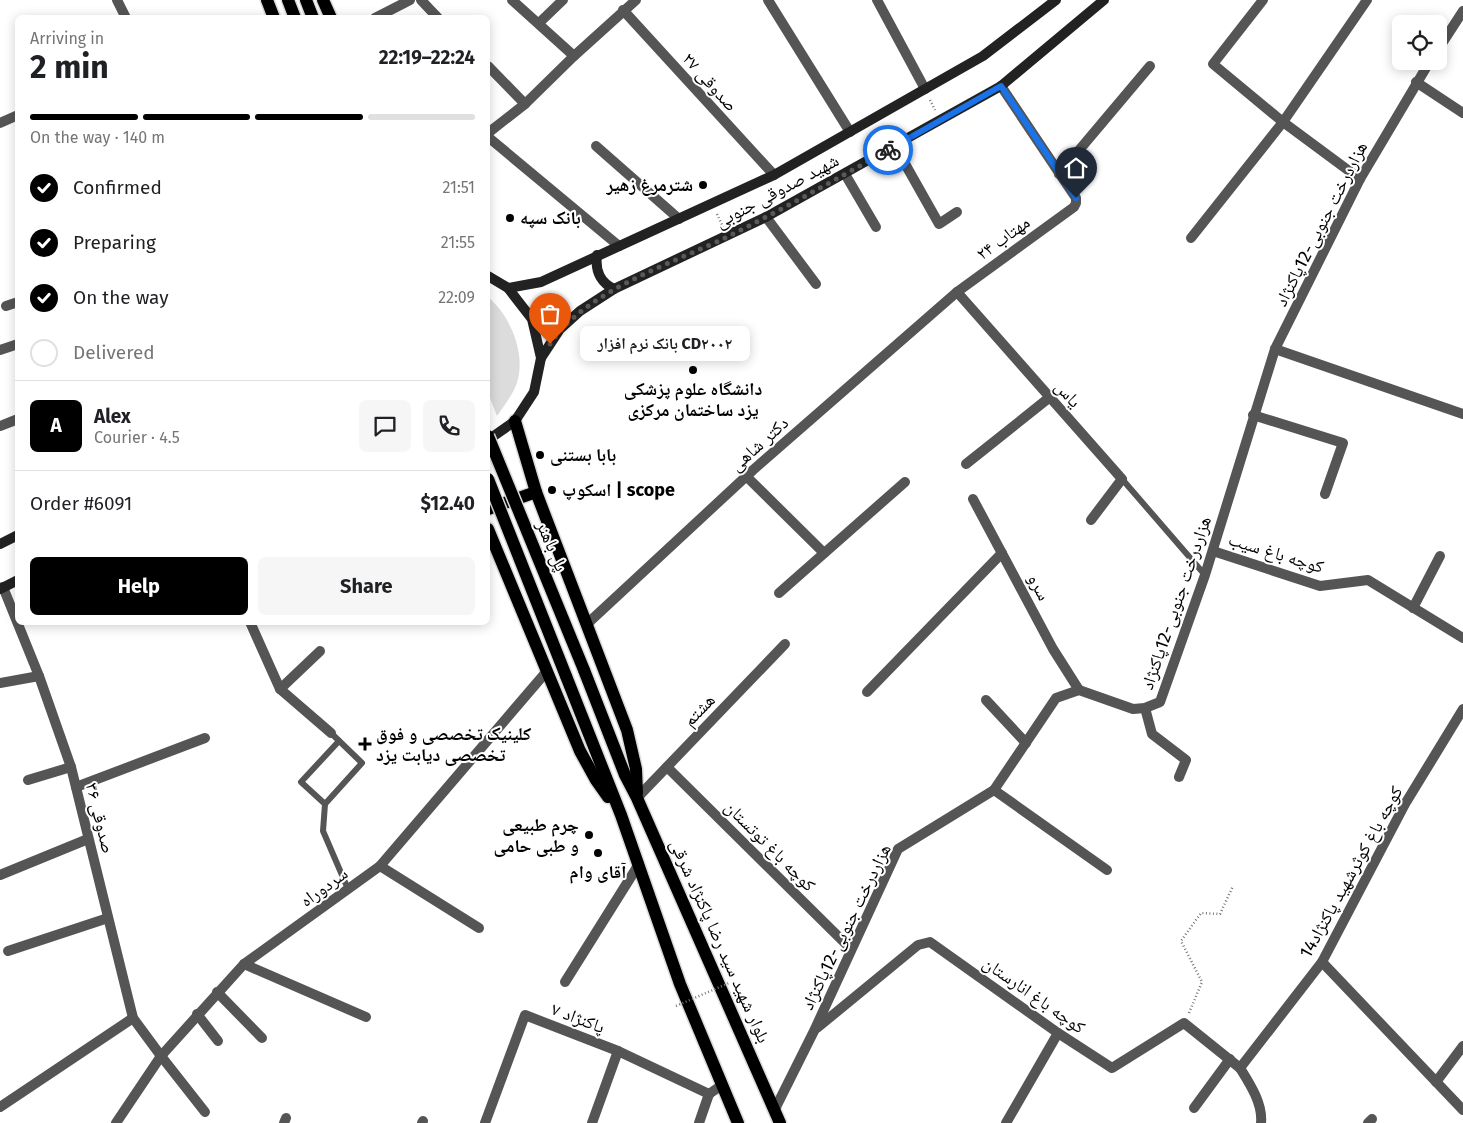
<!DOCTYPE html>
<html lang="en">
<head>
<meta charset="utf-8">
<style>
	:root { --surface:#fff; --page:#f6f6f6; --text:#202124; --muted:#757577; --line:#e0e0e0; --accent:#000 }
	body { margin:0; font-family:"Fira Sans","Noto Naskh Arabic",sans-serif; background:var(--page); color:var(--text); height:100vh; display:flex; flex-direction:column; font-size:19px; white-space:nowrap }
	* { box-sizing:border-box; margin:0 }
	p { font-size:16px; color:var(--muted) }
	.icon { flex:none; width:28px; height:28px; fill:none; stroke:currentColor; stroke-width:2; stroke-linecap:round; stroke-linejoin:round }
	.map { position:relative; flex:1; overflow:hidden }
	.details { position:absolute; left:15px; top:15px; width:475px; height:610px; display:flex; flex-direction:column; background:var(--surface); border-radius:8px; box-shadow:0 2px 12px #0003 }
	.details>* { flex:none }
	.controls { position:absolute; left:1392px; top:15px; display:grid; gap:10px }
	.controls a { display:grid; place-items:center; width:55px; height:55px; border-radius:8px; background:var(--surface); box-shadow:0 2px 12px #0003; font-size:25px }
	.pin { position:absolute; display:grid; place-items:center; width:42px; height:42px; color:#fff; margin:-51px -21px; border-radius:50% 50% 50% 0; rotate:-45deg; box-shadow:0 0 5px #0007 }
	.pin .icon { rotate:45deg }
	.courier { position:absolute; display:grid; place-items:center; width:50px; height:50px; margin:-25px; border:4px solid #1a73e8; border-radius:50%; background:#fff; color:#222; box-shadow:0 1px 6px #0007 }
	.bubble { position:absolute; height:35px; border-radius:8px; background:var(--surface); box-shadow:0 2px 12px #0003; font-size:16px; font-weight:700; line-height:35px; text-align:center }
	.headline em { font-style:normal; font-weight:700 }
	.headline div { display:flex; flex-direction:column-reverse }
	.headline { display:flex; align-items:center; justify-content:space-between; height:85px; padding:0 15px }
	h1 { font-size:32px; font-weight:700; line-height:38px }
	.bar { display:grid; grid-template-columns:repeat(4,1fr); gap:8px 5px; align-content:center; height:60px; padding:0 15px }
	.bar i { height:6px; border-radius:4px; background:var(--line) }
	.bar .on { background:var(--accent) }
	.bar p { grid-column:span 4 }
	.line { display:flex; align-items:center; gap:12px; padding:0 15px; border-top:1px solid var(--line) }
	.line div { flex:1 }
	.round { display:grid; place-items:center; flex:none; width:52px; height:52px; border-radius:8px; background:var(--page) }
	ol { padding:0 15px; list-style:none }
	li { display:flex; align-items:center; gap:15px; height:55px }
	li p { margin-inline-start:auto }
	li .icon { padding:5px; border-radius:50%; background:var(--accent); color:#fff; stroke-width:4 }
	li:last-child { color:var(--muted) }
	li i { width:28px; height:28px; border:2px solid var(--line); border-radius:50% }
	.action { display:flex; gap:10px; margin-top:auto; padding:10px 15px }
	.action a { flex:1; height:58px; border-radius:8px; background:var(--accent); color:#fff; font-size:20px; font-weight:700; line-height:58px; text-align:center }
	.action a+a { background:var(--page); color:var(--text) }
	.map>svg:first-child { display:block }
</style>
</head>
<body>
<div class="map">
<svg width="1463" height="1123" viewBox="0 0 1463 1123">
	<rect width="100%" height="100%" fill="#fff"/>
	<path fill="#dcdcdc" d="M488 297C512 317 529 360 514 390 509 399 503 408 497 416L488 393Z"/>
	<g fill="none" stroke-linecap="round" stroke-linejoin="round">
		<defs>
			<g id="primary">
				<path d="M267 0 274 18"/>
				<path d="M288 0 295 18"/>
				<path d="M306 0 313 18"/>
				<path d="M323 0 331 18"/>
				<path d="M515 421 536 492 627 730 636 769 637 793"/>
				<path d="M488 509 536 492"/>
				<path d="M488 529 580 751 596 780 608 797"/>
				<path d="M584 670 625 775 637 798 780 1123"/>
				<path d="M566 676 621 815 680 984 738 1123"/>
			</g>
		</defs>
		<use href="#primary" stroke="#dbdbdb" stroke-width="15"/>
		<g stroke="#777" stroke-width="2.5" stroke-dasharray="1 2.5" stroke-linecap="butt">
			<path d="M930 100 935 110"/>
			<path d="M717 214 723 227"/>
			<path d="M1189 1013 1202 982 1181 941 1201 913 1220 914 1233 886"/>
		</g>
		<g stroke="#555" stroke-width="6">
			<path d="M1122 479 1205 575"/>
			<path d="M331 733 362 763 325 804 323 831 348 889"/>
			<path d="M325 804 301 782 339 741"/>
		</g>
		<g stroke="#555" stroke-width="10">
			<path d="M117 0 126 18"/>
			<path d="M421 0 438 18"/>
			<path d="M512 0 574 56"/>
			<path d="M768 0 850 132"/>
			<path d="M877 0 925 89"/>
			<path d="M623 10 774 175"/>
			<path d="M375 18 410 0"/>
			<path d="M539 23 563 0"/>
			<path d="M1439 48 1463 11"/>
			<path d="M488 66 525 104"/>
			<path d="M1416 82 1463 113"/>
			<path d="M0 123 18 115"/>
			<path d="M488 133 525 104 574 56 636 0"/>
			<path d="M488 137 619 246"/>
			<path d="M596 146 679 219"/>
			<path d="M895 146 939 224 957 212"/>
			<path d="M845 174 876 227"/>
			<path d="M1059 174 1150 66"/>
			<path d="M1360 179 1283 122 1367 0"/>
			<path d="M766 217 816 284"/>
			<path d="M1191 238 1283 122 1213 64 1263 0"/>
			<path d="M957 292 1122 479 1091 520"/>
			<path d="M6 306 18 302"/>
			<path d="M1275 349 1463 414"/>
			<path d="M0 350 18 344"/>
			<path d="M1253 415 1343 443 1325 494"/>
			<path d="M0 426 18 419"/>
			<path d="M966 464 1050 397"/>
			<path d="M747 477 824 553"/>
			<path d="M973 499 1053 649 1079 690"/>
			<path d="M1213 551 1320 586 1368 580 1463 638"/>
			<path d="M3 587 39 676 71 767 133 1018 161 1056 205 1112"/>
			<path d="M779 593 905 482"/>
			<path d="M1413 608 1440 556"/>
			<path d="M250 622 280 689 331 733"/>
			<path d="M587 624 753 470 957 292 1074 207 1076 203V198L1001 86"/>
			<path d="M0 683 39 676"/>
			<path d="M280 689 320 651"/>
			<path d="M867 692 1002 553"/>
			<path d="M986 700 1026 743"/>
			<path d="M1145 708 1152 734 1186 760 1179 777"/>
			<path d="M667 767 851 949"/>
			<path d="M28 780 71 767"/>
			<path d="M76 787 205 738"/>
			<path d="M994 790 1107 870"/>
			<path d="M637 798 785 644"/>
			<path d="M380 866 479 928"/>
			<path d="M0 875 88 839"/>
			<path d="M8 951 108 918"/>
			<path d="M1322 962 1463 1110"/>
			<path d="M244 964 366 1017"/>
			<path d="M565 982 639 864"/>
			<path d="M217 992 262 1038"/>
			<path d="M197 1014 218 1041"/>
			<path d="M817 1028 918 945 930 942 1058 1033 1112 1068 1184 1023 1240 1068"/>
			<path d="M1436 1082 1463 1046"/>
			<path d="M0 1107 133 1018"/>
			<path d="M1194 1108 1230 1059"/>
			<path d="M775 1109 814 1031 898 849 994 790 1056 698 1079 690 1133 709 1145 708 1160 702 1205 575 1275 349 1360 179 1430 61"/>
			<path d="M116 1123 161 1056 244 964 380 866 547 671"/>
			<path d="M284 1123 286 1118"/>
			<path d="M422 1123 423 1121"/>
			<path d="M485 1123 525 1015 618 1051 709 1094 722 1085"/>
			<path d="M592 1123 618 1051"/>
			<path d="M699 1123 709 1094"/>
			<path d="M1006 1123 1058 1033"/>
			<path d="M1261 1123C1263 1104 1250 1084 1240 1068L1322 962 1405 804 1463 709"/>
			<path d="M1368 1123 1372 1119"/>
		</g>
		<g stroke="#222" stroke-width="10">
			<path d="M597 255C595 271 600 282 614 289"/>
			<path d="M488 276 508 288 532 319 541 358 534 392 515 421 488 440"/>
			<path d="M508 288 541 282 774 175 983 56 1056 0"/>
			<path d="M541 358 560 329 580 311 614 289 766 217 1001 86 1104 0"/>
			<path d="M0 544 18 535"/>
			<path d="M0 589 18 580"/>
		</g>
		<use href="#primary" stroke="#000" stroke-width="12"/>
		<defs>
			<g id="primary-bridge">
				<path d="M488 436 584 670"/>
				<path d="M488 479 566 676"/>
			</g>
		</defs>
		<use href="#primary-bridge" stroke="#dbdbdb" stroke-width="15" stroke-linecap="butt"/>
		<path stroke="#777" stroke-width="2.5" stroke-dasharray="1 2.5" stroke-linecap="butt" d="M676 1006 729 983"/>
		<use href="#primary-bridge" stroke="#000" stroke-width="12"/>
	</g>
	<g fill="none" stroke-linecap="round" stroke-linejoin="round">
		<path stroke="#595959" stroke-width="5" stroke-dasharray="0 9" d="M550 344C585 291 671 264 727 237 781 210 835 180 888 150"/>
		<path stroke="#1a73e8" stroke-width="6" d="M888 150 1001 86 1076 198"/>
	</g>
	<g fill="#000" stroke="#fff" stroke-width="2">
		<circle cx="703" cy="185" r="5"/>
		<circle cx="510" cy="218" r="5"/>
		<circle cx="693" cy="370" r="5"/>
		<circle cx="540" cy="455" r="5"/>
		<circle cx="552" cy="490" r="5"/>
		<path d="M362.5 736.5h5v5h5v5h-5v5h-5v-5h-5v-5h5z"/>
		<circle cx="589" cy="835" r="5"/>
		<circle cx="598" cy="853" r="5"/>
	</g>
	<g text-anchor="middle" stroke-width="4" stroke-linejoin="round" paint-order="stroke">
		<g font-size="18" fill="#000" stroke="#fff">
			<text transform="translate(710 82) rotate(48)" y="6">صدوقی ۲۷</text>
			<text transform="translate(777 191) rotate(-28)" y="6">شهید صدوقی جنوبی</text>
			<text transform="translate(1321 224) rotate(-63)" y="6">هزاردرخت جنوبی-12پاکنژاد</text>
			<text transform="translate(1003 238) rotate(-36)" y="6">مهتاب ۲۴</text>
			<text transform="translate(1068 394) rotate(48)" y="6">یاس</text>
			<text transform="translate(759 444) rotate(-42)" y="6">دکتر شاهی</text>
			<text transform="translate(552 546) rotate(67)" y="6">پل باهنر</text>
			<text transform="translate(1276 553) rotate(17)" y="6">کوچه باغ سیب</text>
			<text transform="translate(1039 587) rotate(62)" y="6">سرو</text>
			<text transform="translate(1176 603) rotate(-71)" y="6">هزاردرخت جنوبی-12پاکنژاد</text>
			<text transform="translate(699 710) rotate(-46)" y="6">هشتم</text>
			<text transform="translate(100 818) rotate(76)" y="6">صدوقی ۳۶</text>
			<text transform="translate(770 846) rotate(45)" y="6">کوچه باغ توتستان</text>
			<text transform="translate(1351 872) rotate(-61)" y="6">کوچه باغ کوثرشهید پاکنژاد14</text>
			<text transform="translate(324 887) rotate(-36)" y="6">سردوراه</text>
			<text transform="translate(846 927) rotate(-64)" y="6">هزاردرخت جنوبی-12پاکنژاد</text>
			<text transform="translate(720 941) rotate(66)" y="6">بلوار شهید سید رضا پاکنژاد شرقی</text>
			<text transform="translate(1034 995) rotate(35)" y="6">کوچه باغ انارستان</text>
			<text transform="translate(578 1018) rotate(21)" y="6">پاکنژاد ۷</text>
		</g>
		<g font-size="18" font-weight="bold" fill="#000" stroke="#fff" text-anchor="start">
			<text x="693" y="191" text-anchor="end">شترمرغ زهیر</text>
			<text x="520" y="224">بانک سپه</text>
			<text x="693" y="395" text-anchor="middle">دانشگاه علوم پزشکی<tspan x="693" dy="21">یزد ساختمان مرکزی</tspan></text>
			<text x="550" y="461">بابا بستنی</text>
			<text x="562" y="496">اسکوپ | scope</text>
			<text x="376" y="740">کلینیک تخصصی و فوق<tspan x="376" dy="21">تخصصی دیابت یزد</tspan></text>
			<text x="579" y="831" text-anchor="end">چرم طبیعی<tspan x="579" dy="21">و طبی حامی</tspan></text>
			<text x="598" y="878" text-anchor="middle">آقای وام</text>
		</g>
	</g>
</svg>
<div class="controls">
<a><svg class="icon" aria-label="locate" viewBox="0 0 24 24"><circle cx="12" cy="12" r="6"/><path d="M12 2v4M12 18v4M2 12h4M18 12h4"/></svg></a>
</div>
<div class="pin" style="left:550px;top:344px;background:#ea580c"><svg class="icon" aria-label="bag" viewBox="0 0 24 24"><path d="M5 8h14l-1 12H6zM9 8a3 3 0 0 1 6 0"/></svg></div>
<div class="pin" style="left:1076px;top:198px;background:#1f2937"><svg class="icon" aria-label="home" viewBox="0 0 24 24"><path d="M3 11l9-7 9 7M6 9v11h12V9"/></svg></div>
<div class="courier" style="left:888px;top:150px"><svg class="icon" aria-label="bike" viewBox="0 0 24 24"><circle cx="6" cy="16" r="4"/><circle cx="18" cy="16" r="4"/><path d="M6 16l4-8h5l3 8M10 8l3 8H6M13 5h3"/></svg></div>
<div class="bubble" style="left:580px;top:326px;width:170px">بانک نرم افزار CD۲۰۰۲</div>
<section class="details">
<div class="headline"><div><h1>2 min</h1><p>Arriving in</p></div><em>22:19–22:24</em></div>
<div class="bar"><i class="on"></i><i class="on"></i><i class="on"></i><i></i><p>On the way · 140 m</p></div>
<ol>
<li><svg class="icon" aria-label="check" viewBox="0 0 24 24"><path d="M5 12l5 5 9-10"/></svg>Confirmed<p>21:51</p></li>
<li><svg class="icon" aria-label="check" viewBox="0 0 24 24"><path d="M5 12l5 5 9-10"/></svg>Preparing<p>21:55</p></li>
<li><svg class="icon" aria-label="check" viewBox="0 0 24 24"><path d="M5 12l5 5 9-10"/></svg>On the way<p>22:09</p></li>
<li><i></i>Delivered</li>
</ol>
<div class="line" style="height:90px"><b class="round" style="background:var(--accent);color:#fff">A</b><div><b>Alex</b><p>Courier · 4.5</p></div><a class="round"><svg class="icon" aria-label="chat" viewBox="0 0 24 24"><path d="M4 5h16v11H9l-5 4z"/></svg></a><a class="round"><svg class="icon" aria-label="phone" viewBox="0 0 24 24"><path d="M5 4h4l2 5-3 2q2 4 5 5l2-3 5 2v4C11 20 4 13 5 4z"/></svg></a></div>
<div class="line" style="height:65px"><div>Order #6091</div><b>$12.40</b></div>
<div class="action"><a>Help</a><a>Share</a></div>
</section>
</div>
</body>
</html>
